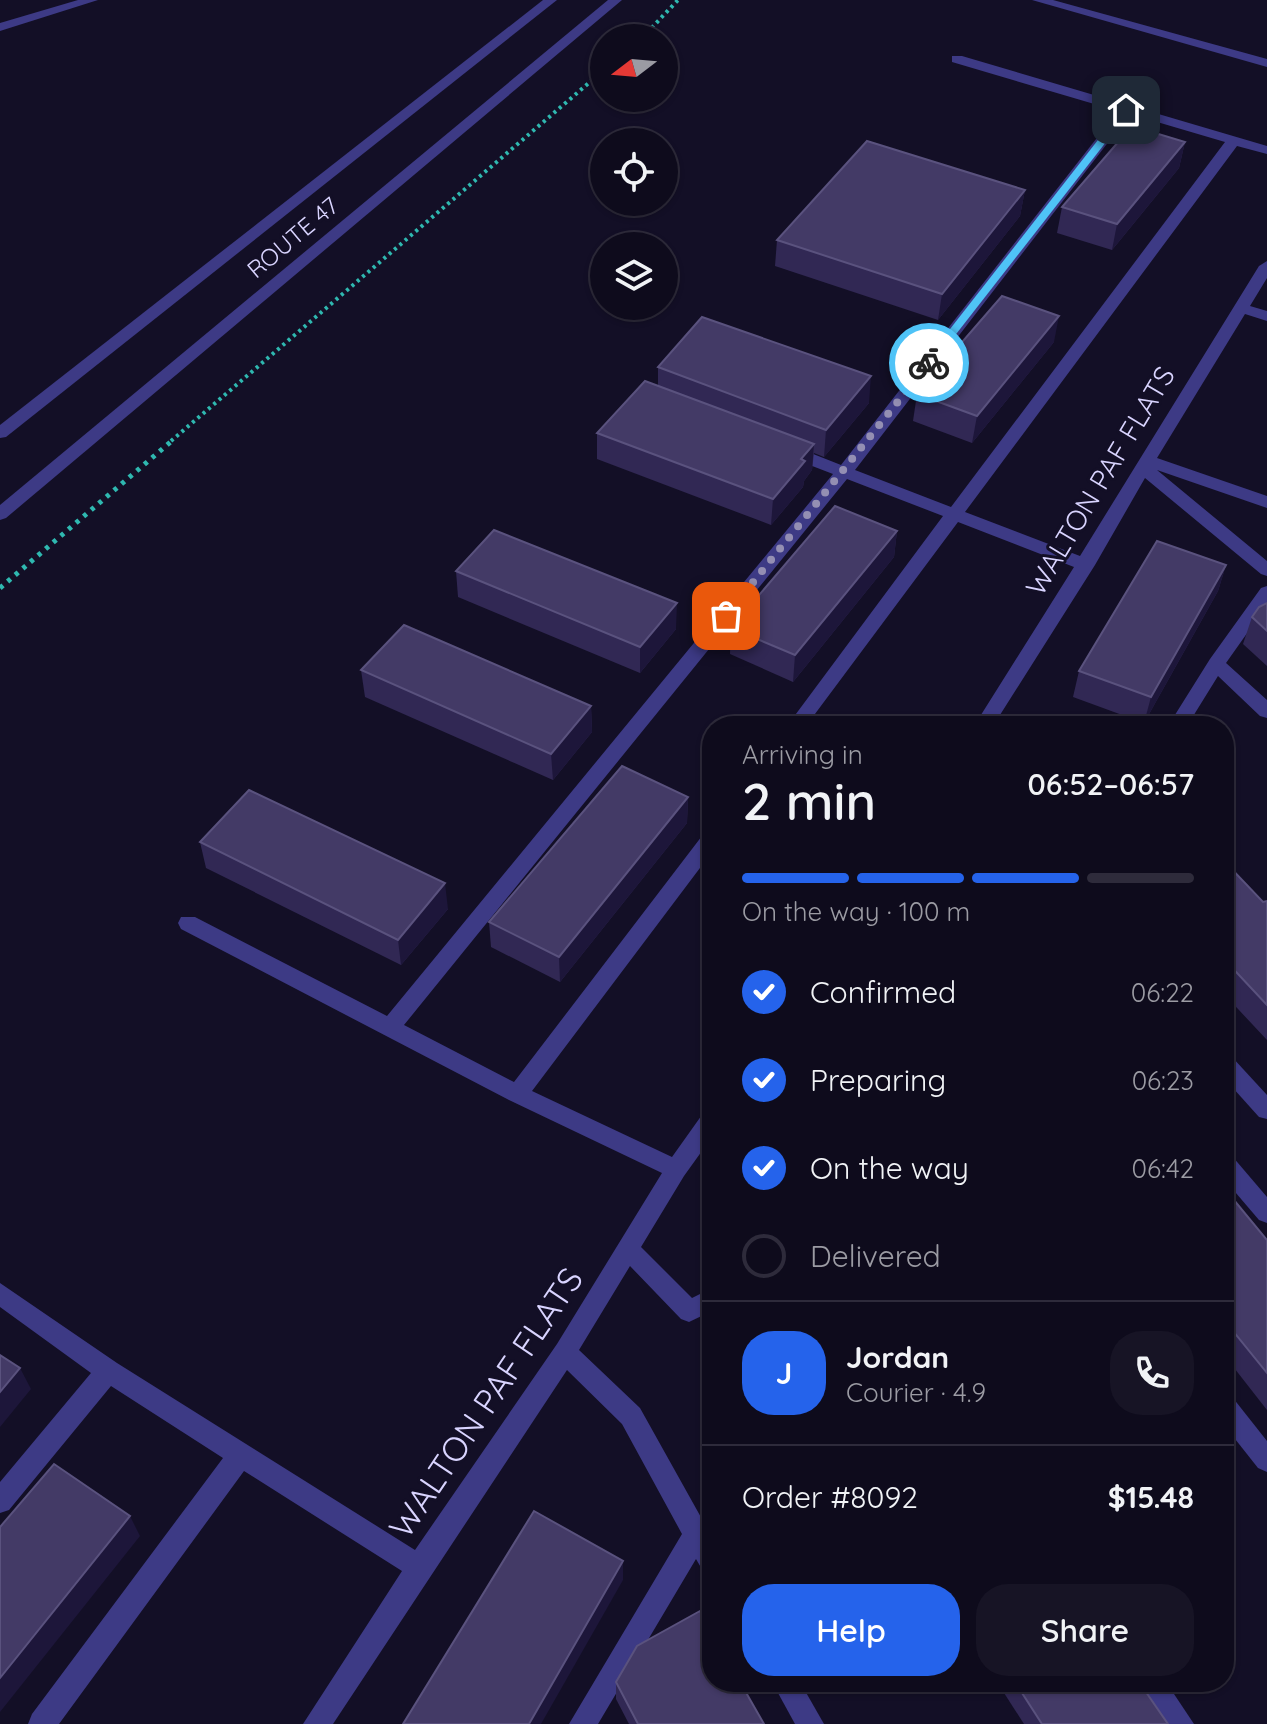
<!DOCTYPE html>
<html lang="en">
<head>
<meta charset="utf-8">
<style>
	:root { --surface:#0e0b1c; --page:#171425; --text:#f1f3f6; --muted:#9b9ba3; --line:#2e2b3b; --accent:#2563eb }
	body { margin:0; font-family:Quicksand,sans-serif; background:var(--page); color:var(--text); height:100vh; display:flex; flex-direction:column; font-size:30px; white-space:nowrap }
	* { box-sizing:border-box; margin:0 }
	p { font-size:26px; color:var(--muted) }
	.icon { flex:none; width:44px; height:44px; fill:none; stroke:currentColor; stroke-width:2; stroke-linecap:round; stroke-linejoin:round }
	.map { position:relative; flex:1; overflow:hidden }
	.drawer { position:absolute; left:702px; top:716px; width:532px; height:976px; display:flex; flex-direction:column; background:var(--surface); border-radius:32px; box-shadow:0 2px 6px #0004,0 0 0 2px var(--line) }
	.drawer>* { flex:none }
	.needle { width:52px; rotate:254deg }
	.controls { position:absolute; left:590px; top:24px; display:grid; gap:16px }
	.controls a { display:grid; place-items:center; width:88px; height:88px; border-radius:50%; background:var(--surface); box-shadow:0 2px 6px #0004,0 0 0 2px var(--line); font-size:40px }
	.pin { position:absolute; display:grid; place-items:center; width:68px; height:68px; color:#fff; margin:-34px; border-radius:16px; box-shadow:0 4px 12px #0006 }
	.courier { position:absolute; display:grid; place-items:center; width:80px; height:80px; margin:-40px; border:6px solid #4fc3f7; border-radius:50%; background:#fff; color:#222; box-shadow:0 2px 10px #0007 }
	.summary em { font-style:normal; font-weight:600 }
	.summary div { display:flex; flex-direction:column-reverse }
	.summary { display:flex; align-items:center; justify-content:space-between; height:136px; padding:0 40px }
	h1 { font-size:52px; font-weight:600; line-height:60px }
	.bar { display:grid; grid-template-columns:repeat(4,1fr); gap:12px 8px; align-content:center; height:96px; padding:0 40px }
	.bar i { height:10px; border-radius:6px; background:var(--line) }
	.bar .selected { background:var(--accent) }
	.bar p { grid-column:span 4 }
	.line { display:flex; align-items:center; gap:20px; padding:0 40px; border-top:2px solid var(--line) }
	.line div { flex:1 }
	.round { display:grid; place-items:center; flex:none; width:84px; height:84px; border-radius:32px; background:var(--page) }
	ol { padding:0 40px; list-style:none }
	li { display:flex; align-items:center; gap:24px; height:88px }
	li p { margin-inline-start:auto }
	li .icon { padding:8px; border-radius:50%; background:var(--accent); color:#fff; stroke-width:4 }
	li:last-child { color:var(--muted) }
	li i { width:44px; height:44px; border:4px solid var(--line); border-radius:50% }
	.cta { display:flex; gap:16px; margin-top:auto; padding:16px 40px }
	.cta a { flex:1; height:92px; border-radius:32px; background:var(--accent); color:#fff; font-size:32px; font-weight:600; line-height:92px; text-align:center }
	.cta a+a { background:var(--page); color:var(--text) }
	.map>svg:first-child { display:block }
</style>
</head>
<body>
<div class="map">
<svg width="1267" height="1724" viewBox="0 0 1267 1724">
	<rect width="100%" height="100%" fill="#130f26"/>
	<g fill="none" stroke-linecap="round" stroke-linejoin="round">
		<g stroke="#2fb8b0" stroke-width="4" stroke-dasharray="3 4" stroke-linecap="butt">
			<path d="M642 38 678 0"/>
			<path d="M171 441 604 70"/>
		</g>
		<path stroke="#2fb8b0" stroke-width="5" stroke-dasharray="4 6" stroke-linecap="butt" d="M0 588 174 439"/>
		<g fill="#3d3a85" fill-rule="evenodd">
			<path d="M78 0H98L0 31V23Z"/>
			<path d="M1032 0H1053L1267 59V67Z"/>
			<path d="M952 56H962L1267 146V154L1237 146 965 512 1080 556 1259 266 1267 261V278L1250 306 1267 311V321L1245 314 1157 458 1267 496V508L1157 470 1267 561V576L1261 574 1145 478 1095 565 993 726H974L1074 567 958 522 806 726H787L943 516 847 479 404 1025 514 1082 705 832 712 829V852L532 1091 672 1157 704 1112 712 1110V1137L684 1176 641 1247 692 1298 712 1288V1311L689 1322 681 1319 630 1266 579 1350 640 1408 712 1537V1575L703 1571 696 1559 598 1724H569L682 1534 622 1424 567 1370 333 1724H303L402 1571 244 1471 59 1724H28L32 1714 223 1458 111 1386 9 1510 0 1513V1482L91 1373 0 1307V1283L117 1363 415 1550 557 1344 662 1173 509 1100 181 929 178 923 181 917H195L387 1016 833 474 781 454 779 450 781 446H793L841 465 1118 111 952 62ZM1130 114 1225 142 951 507 855 470Z"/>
			<path d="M1267 586V605L1226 663 1267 700V718L1260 716 1218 676 1187 726H1168L1210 659 1261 588Z"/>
			<path d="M1224 1054 1232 1057 1267 1095V1119L1259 1117 1224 1078Z"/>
			<path d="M1224 1153 1232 1156 1267 1197V1223L1259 1220 1224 1179Z"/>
			<path d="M1224 1395 1233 1398 1267 1441V1472L1258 1468 1224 1425Z"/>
			<path d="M772 1682H800L824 1724H795Z"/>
			<path d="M1137 1682H1166L1194 1724H1164Z"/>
		</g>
		<g fill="#3d3a85" fill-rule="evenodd">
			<path d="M543 0H557L6 437 0 438V425Z"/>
			<path d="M608 0H622L6 518 0 520V505Z"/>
		</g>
	</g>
	<g fill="#312854">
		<path d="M1185 142 1179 168 1112 250 1057 233 1062 207Z"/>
		<path d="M1025 190 1020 216 938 320 775 266 777 240Z"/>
		<path d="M1054 342 972 443 913 421 917 394Z"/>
		<path d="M658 367 869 403 824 457 814 453 812 470 804 481 803 487 771 525 597 459V433L658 386Z"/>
		<path d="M897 531 894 557 793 682 730 654 731 628Z"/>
		<path d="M1226 565 1218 591 1144 723 1073 697 1079 671Z"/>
		<path d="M456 571 676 629 640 673 458 597Z"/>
		<path d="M1267 603V666L1243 644 1252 617Z"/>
		<path d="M361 670 591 706 592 732 553 780 365 697Z"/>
		<path d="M688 797 687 823 560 982 491 947 489 922Z"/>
		<path d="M200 842 448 909 401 965 206 868Z"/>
		<path d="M1224 861 1263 902 1267 901V1040L1224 994Z"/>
		<path d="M1224 1188 1267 1240V1410L1224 1355Z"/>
		<path d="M616 1682 764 1724H629L616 1699Z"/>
		<path d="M997 1682H1139L1168 1724H1024Z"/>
	</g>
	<g fill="#1d163a">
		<path d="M1185 142 1179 168 1112 250 1117 224Z"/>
		<path d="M1025 190 1020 216 938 320 942 294Z"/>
		<path d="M1059 316 1054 342 972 443 977 416Z"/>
		<path d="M871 376 869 403 824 457 826 430Z"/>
		<path d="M814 444 812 470 804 481 803 487 771 525 773 499 801 459Z"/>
		<path d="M897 531 894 557 793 682 795 655Z"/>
		<path d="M1226 565 1218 591 1144 723 1151 697Z"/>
		<path d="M677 603 676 629 640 673V647Z"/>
		<path d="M591 706 592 732 553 780 551 754Z"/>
		<path d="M688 797 687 823 560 982 559 957Z"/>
		<path d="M445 883 448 909 401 965 398 940Z"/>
		<path d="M20 1368 31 1389 0 1427V1392Z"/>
		<path d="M130 1516 140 1536 0 1712V1678Z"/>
		<path d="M623 1561V1580L541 1724H529Z"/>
	</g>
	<g fill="#433a66" stroke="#5a527e" stroke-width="2">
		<path d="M1132 126 1185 142 1117 224 1062 207Z"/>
		<path d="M867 141 1025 190 942 294 777 240Z"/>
		<path d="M1002 296 1059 316 977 416 917 394Z"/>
		<path d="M702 317 871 376 826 430 658 367Z"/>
		<path d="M645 381 814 444 801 459 805 461 773 499 597 433Z"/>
		<path d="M835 506 897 531 795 655 731 628Z"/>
		<path d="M494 530 677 603 640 647 456 571Z"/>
		<path d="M1157 541 1226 565 1151 697 1079 671Z"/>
		<path d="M1267 603V631L1252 617 1259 607Z"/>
		<path d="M404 625 591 706 551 754 361 670Z"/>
		<path d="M622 766 688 797 559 957 489 922Z"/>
		<path d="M249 790 445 883 398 940 200 842Z"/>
		<path d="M1224 861 1263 902 1267 901V1005L1224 959Z"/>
		<path d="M1224 1188 1267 1240V1373L1224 1320Z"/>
		<path d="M0 1355 20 1368 0 1392Z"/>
		<path d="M54 1464 130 1516 0 1678V1527Z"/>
		<path d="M534 1511 623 1561 529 1724H403Z"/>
		<path d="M700 1611 712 1632V1682H740L764 1724H638L616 1682 637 1646Z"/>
		<path d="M1015 1682H1139L1168 1724H1042Z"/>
	</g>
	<path fill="#4fc3f7" d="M1123 108 1131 110 932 365H925V361Z"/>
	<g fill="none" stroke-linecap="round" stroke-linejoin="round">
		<path stroke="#948fb3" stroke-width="8" stroke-dasharray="0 14.4" d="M726 616 929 363"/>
	</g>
	<g text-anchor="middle" stroke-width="6" stroke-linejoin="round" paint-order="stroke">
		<g font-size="24" fill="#d9d4ff" stroke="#130f26">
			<text transform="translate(293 238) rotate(-40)" y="8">ROUTE 47</text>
		</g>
		<g font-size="28" fill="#d9d4ff" stroke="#130f26">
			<text transform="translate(1100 481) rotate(-59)" y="10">WALTON PAF FLATS</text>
		</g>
		<g font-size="34" fill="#d9d4ff" stroke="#130f26">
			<text transform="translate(486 1403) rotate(-56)" y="12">WALTON PAF FLATS</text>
		</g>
	</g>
</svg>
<div class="controls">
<a><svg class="needle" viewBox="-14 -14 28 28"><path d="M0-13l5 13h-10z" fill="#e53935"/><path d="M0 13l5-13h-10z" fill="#9b9ba3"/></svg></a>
<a><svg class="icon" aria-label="locate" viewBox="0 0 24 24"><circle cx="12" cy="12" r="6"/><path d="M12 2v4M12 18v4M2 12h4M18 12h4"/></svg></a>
<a><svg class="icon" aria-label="layers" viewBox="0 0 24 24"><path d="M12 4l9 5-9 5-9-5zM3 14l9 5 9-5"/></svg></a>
</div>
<div class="pin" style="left:726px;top:616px;background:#ea580c"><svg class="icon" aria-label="bag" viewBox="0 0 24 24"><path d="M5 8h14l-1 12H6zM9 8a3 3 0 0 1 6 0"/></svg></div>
<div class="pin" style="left:1126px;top:110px;background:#1f2937"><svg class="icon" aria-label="home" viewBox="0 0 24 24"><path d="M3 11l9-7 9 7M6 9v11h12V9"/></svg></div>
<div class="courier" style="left:929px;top:363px"><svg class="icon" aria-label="bike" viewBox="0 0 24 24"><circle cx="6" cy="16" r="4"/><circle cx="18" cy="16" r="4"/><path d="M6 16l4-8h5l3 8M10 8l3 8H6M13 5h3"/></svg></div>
<section class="drawer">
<div class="summary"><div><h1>2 min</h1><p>Arriving in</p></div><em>06:52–06:57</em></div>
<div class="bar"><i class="selected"></i><i class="selected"></i><i class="selected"></i><i></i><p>On the way · 100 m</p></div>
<ol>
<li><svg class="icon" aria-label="check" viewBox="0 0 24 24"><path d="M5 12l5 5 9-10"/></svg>Confirmed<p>06:22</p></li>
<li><svg class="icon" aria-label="check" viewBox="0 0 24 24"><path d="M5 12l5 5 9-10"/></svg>Preparing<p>06:23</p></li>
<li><svg class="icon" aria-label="check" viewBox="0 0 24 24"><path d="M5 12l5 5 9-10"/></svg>On the way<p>06:42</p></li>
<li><i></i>Delivered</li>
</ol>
<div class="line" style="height:144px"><b class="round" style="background:var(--accent);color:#fff">J</b><div><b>Jordan</b><p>Courier · 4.9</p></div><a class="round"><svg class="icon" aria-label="phone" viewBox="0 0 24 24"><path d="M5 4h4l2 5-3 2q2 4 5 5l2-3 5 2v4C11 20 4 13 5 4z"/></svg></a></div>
<div class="line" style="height:104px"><div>Order #8092</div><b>$15.48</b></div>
<div class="cta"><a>Help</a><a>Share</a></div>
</section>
</div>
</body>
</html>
